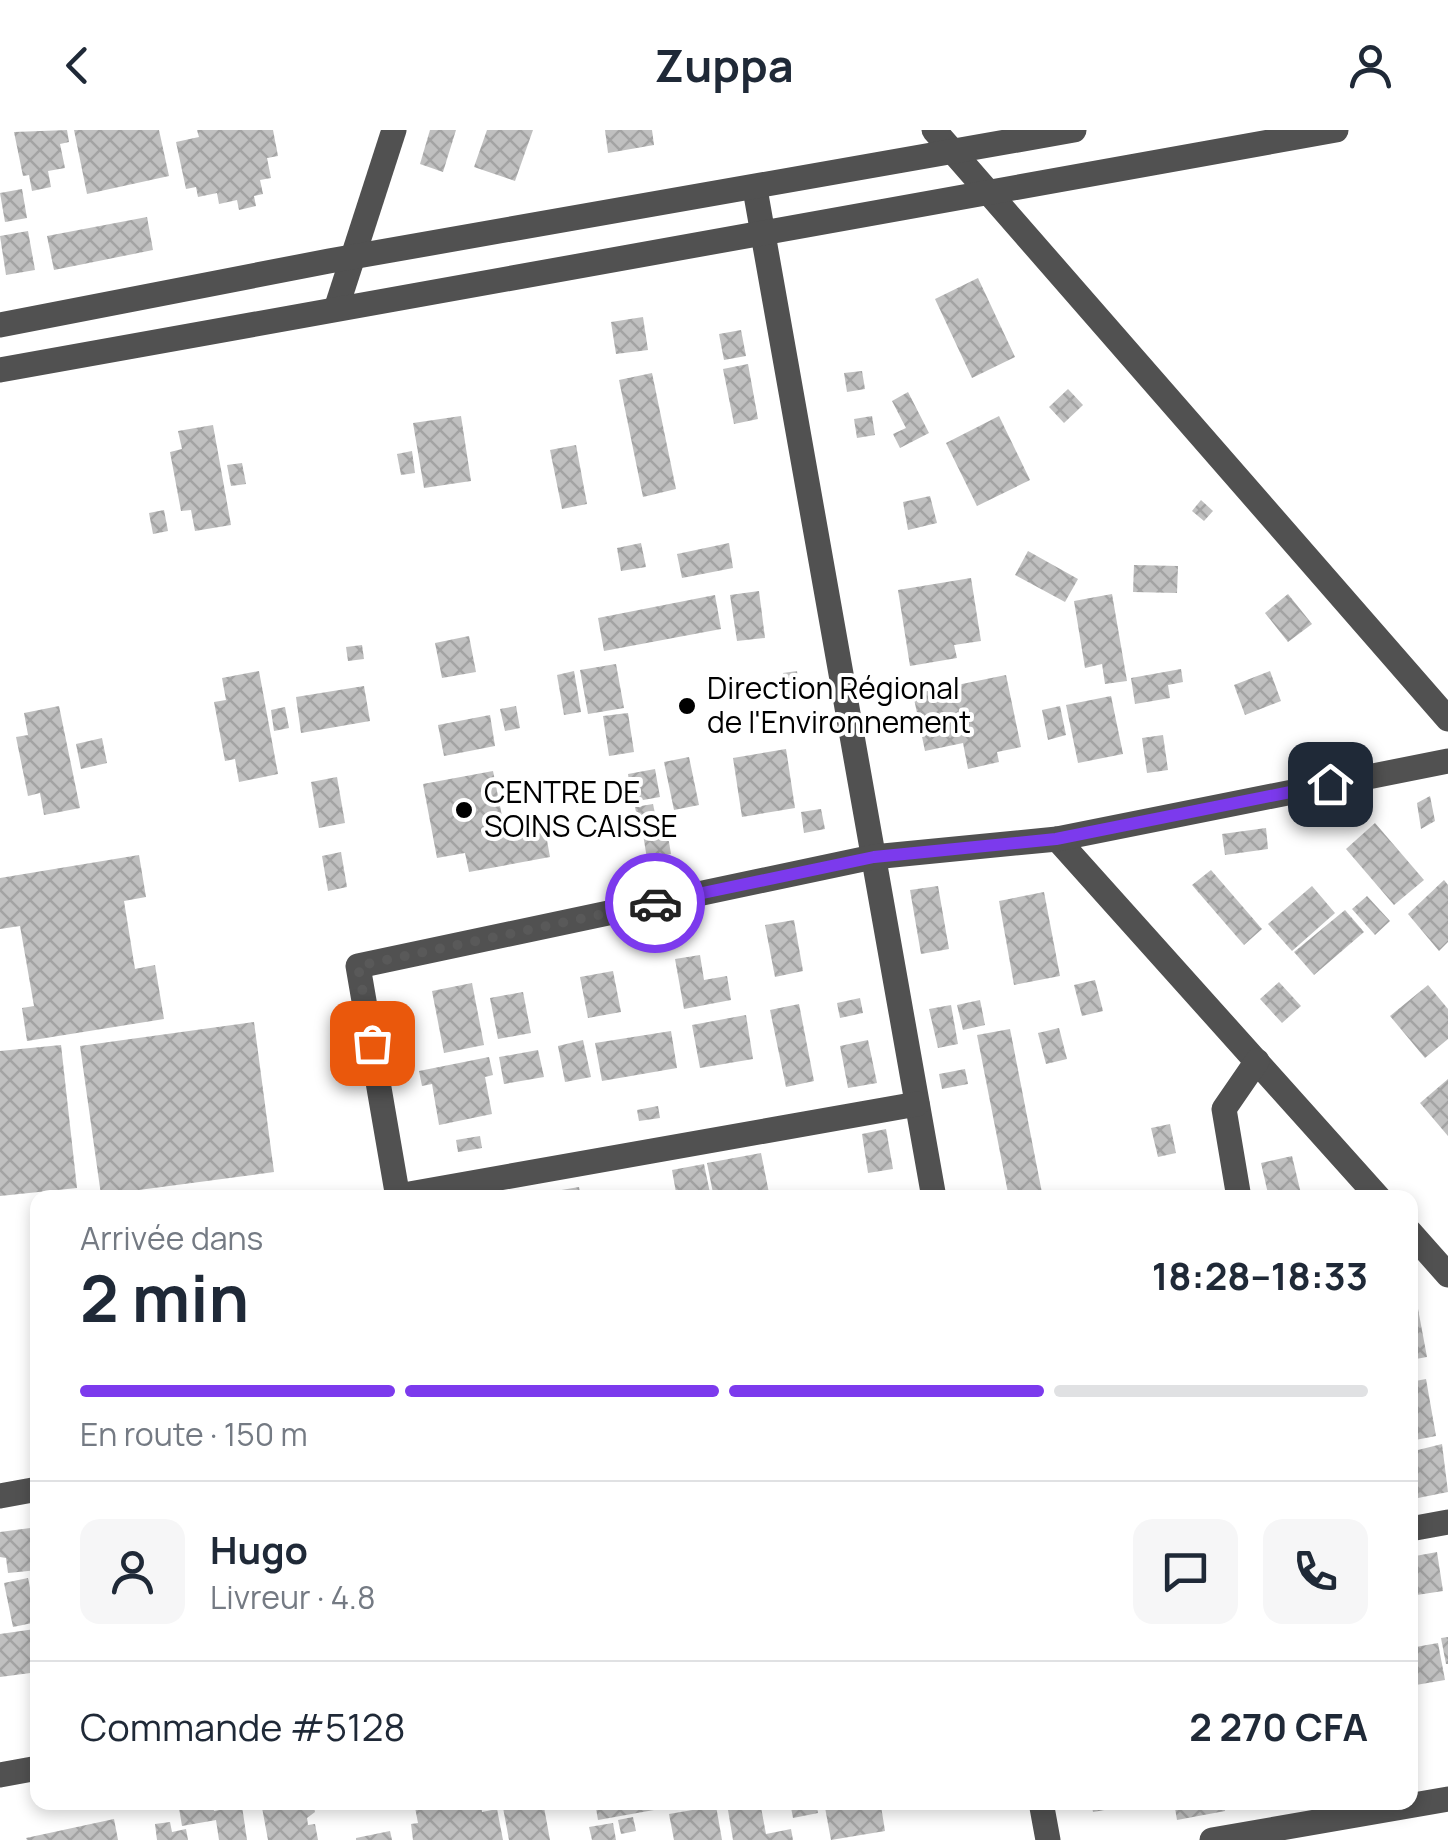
<!DOCTYPE html>
<html lang="fr">
<head>
<meta charset="utf-8">
<style>
	:root { --surface:#fff; --page:#f6f6f7; --text:#1f2937; --muted:#747a83; --line:#e0e1e3; --accent:#7c3aed }
	body { margin:0; font-family:Manrope,sans-serif; background:var(--page); color:var(--text); height:100vh; display:flex; flex-direction:column; font-size:38px; white-space:nowrap }
	* { box-sizing:border-box; margin:0 }
	p { font-size:32px; color:var(--muted) }
	.icon { flex:none; width:55px; height:55px; fill:none; stroke:currentColor; stroke-width:2; stroke-linecap:round; stroke-linejoin:round }
	.map { position:relative; flex:1; overflow:hidden }
	.drawer { position:absolute; left:30px; top:1060px; width:1388px; height:620px; display:flex; flex-direction:column; background:var(--surface); border-radius:20px; box-shadow:0 5px 15px #0003 }
	.drawer>* { flex:none }
	.pin { position:absolute; display:grid; place-items:center; width:85px; height:85px; color:#fff; margin:-42px; border-radius:20px; box-shadow:0 5px 15px #0006 }
	.courier { position:absolute; display:grid; place-items:center; width:100px; height:100px; margin:-50px; border:8px solid #7c3aed; border-radius:50%; background:#fff; color:#222; box-shadow:0 2px 12px #0007 }
	.overview em { font-style:normal; font-weight:700 }
	.overview div { display:flex; flex-direction:column-reverse }
	.overview { display:flex; align-items:center; justify-content:space-between; height:170px; padding:0 50px }
	h1 { font-size:65px; font-weight:700; line-height:75px }
	.bar { display:grid; grid-template-columns:repeat(4,1fr); gap:15px 10px; align-content:center; height:120px; padding:0 50px }
	.bar i { height:12px; border-radius:8px; background:var(--line) }
	.bar .selected { background:var(--accent) }
	.bar p { grid-column:span 4 }
	.line { display:flex; align-items:center; gap:25px; padding:0 50px; border-top:2px solid var(--line) }
	.line div { flex:1 }
	.round { display:grid; place-items:center; flex:none; width:105px; height:105px; border-radius:20px; background:var(--page) }
	header { display:flex; justify-content:space-between; align-items:center; height:130px; padding:0 50px; background:var(--surface); font-size:45px; font-weight:700 }
	.map>svg:first-child { display:block }
</style>
</head>
<body>
<header><svg class="icon" aria-label="back" viewBox="0 0 24 24"><path d="M15 5l-7 7 7 7"/></svg>Zuppa<svg class="icon" aria-label="person" viewBox="0 0 24 24"><circle cx="12" cy="8" r="4"/><path d="M4 21q1-7 8-7t8 7"/></svg></header>
<div class="map">
<svg width="1448" height="1710" viewBox="0 0 1448 1710">
	<defs>
		<pattern id="building-cross-hatch" width="8" height="8" patternUnits="userSpaceOnUse" patternTransform="scale(2.5)"><rect width="8" height="8" fill="#c0c0c0"/><path d="M0 0l8 8M0 8l8-8" fill="none" stroke="#a3a3a3"/></pattern>
	</defs>
	<rect width="100%" height="100%" fill="#fff"/>
	<g fill="url(#building-cross-hatch)">
		<path d="M67 0 69 12 60 14 65 38 48 41 51 57 32 61 29 45 23 46 14 2Z"/>
		<path d="M74 0H159L169 46 87 64Z"/>
		<path d="M197 0H273L278 26 267 28 271 48 260 50 263 64 254 66 256 76 239 80 237 70 219 74 217 63 198 67 196 57 186 59 176 12 199 7Z"/>
		<path d="M430 0H456L443 42 420 34Z"/>
		<path d="M487 0H533L515 51 474 37Z"/>
		<path d="M605 0H652L654 15 608 23Z"/>
		<path d="M22 59 27 88 5 92 0 63Z"/>
		<path d="M147 87 153 120 54 140 47 106Z"/>
		<path d="M28 101 35 140 6 145 0 106Z"/>
		<path d="M978 148 1015 227 972 248 935 169Z"/>
		<path d="M643 187 648 220 616 224 611 192Z"/>
		<path d="M741 200 746 226 724 230 719 204Z"/>
		<path d="M748 234 758 289 734 294 723 239Z"/>
		<path d="M862 241 865 259 847 262 844 243Z"/>
		<path d="M652 243 676 359 643 367 619 250Z"/>
		<path d="M1068 259 1083 275 1064 293 1049 277Z"/>
		<path d="M908 262 929 303 900 318 893 304 906 298 892 271Z"/>
		<path d="M461 286 471 351 424 358 413 293Z"/>
		<path d="M872 286 875 305 857 308 854 289Z"/>
		<path d="M999 286 1030 350 977 376 946 313Z"/>
		<path d="M213 295 231 395 195 401 191 380 181 381 170 322 182 319 178 301Z"/>
		<path d="M576 315 587 374 562 379 550 320Z"/>
		<path d="M412 321 415 343 401 345 397 324Z"/>
		<path d="M242 333 246 354 231 356 227 335Z"/>
		<path d="M930 366 937 393 908 400 903 372Z"/>
		<path d="M1201 370 1213 381 1204 391 1192 381Z"/>
		<path d="M164 380 168 401 153 404 149 383Z"/>
		<path d="M641 413 646 437 621 441 617 418Z"/>
		<path d="M729 413 733 438 682 448 677 424Z"/>
		<path d="M1028 421 1078 449 1065 472 1015 445Z"/>
		<path d="M1134 435 1178 436 1177 463 1133 462Z"/>
		<path d="M971 448 981 511 954 515 957 528 910 536 898 460Z"/>
		<path d="M759 461 765 508 737 511 730 465Z"/>
		<path d="M1112 464 1127 551 1105 554 1102 534 1085 538 1074 471Z"/>
		<path d="M1288 464 1312 494 1288 512 1265 483Z"/>
		<path d="M715 465 721 499 604 521 598 488Z"/>
		<path d="M469 506 476 542 442 548 435 513Z"/>
		<path d="M362 515 364 529 348 531 346 517Z"/>
		<path d="M616 534 624 578 588 584 580 540Z"/>
		<path d="M1181 539 1183 552 1168 555 1170 568 1135 574 1131 548Z"/>
		<path d="M259 541 278 644 239 652 235 629 225 631 214 572 226 570 222 548Z"/>
		<path d="M574 541 581 582 564 585 557 545Z"/>
		<path d="M797 541 800 567 786 569 783 543Z"/>
		<path d="M1270 541 1281 571 1245 585 1234 555Z"/>
		<path d="M1006 545 1021 617 997 622 999 632 968 639 963 613 925 621 913 564Z"/>
		<path d="M364 556 370 591 301 603 296 567Z"/>
		<path d="M1111 566 1123 624 1078 633 1066 575Z"/>
		<path d="M59 576 80 678 44 685 40 663 28 666 16 607 28 605 24 583Z"/>
		<path d="M516 576 520 598 505 601 500 579Z"/>
		<path d="M1060 576 1066 605 1048 610 1042 580Z"/>
		<path d="M285 577 289 598 274 601 271 580Z"/>
		<path d="M628 583 634 622 609 626 603 586Z"/>
		<path d="M490 585 495 616 444 626 438 595Z"/>
		<path d="M1163 605 1168 640 1147 643 1142 608Z"/>
		<path d="M102 608 107 633 81 639 76 614Z"/>
		<path d="M786 619 795 678 742 687 733 628Z"/>
		<path d="M689 627 699 675 674 680 664 632Z"/>
		<path d="M655 639 660 667 632 672 628 644Z"/>
		<path d="M493 641 506 706 545 699 550 727 469 742 465 723 437 728 423 654Z"/>
		<path d="M337 647 345 693 319 698 311 652Z"/>
		<path d="M1430 666 1435 691 1421 699 1417 673Z"/>
		<path d="M653 674 657 693 639 697 635 677Z"/>
		<path d="M821 679 825 699 804 703 801 682Z"/>
		<path d="M1375 693 1424 750 1394 775 1346 719Z"/>
		<path d="M1266 698 1268 719 1225 725 1222 704Z"/>
		<path d="M667 700 671 724 647 729 643 704Z"/>
		<path d="M341 722 347 757 328 761 322 726Z"/>
		<path d="M139 725 146 767 124 771 135 839 155 835 164 889 27 911 22 878 34 876 20 796 0 799V748Z"/>
		<path d="M1211 740 1262 799 1244 815 1192 755Z"/>
		<path d="M1444 750 1448 755V812L1439 821 1408 784Z"/>
		<path d="M938 756 949 819 921 824 910 760Z"/>
		<path d="M1312 756 1335 783 1292 821 1268 794Z"/>
		<path d="M1044 762 1060 846 1014 855 999 771Z"/>
		<path d="M1367 766 1390 791 1375 805 1352 779Z"/>
		<path d="M1345 780 1364 802 1314 845 1294 822Z"/>
		<path d="M794 790 803 841 775 847 765 795Z"/>
		<path d="M700 825 704 850 727 846 731 870 684 879 675 829Z"/>
		<path d="M613 841 621 882 588 888 580 847Z"/>
		<path d="M1095 850 1103 881 1082 886 1074 855Z"/>
		<path d="M1279 852 1301 876 1282 893 1260 869Z"/>
		<path d="M472 853 484 915 444 923 432 861Z"/>
		<path d="M1428 855 1448 879V909L1425 928 1390 886Z"/>
		<path d="M523 862 531 903 498 909 490 868Z"/>
		<path d="M860 868 863 883 840 888 837 873Z"/>
		<path d="M980 870 985 895 963 900 957 875Z"/>
		<path d="M799 874 814 951 786 957 770 880Z"/>
		<path d="M951 875 958 914 938 918 929 879Z"/>
		<path d="M746 885 753 929 700 938 692 895Z"/>
		<path d="M254 892 274 1042 101 1065 80 916Z"/>
		<path d="M1059 898 1067 929 1046 934 1038 903Z"/>
		<path d="M1010 899 1043 1068H1009L977 905Z"/>
		<path d="M671 901 677 938 602 951 595 913Z"/>
		<path d="M583 910 591 947 565 952 558 916Z"/>
		<path d="M868 910 877 953 848 958 840 916Z"/>
		<path d="M61 915 77 1058 0 1066V921Z"/>
		<path d="M538 920 544 947 504 954 499 927Z"/>
		<path d="M489 927 493 945 485 947 492 984 439 995 432 954 422 956 419 941Z"/>
		<path d="M965 939 968 954 942 959 939 944Z"/>
		<path d="M1448 949V1006L1420 973Z"/>
		<path d="M658 976 660 988 639 991 637 980Z"/>
		<path d="M1170 994 1176 1023 1158 1027 1151 998Z"/>
		<path d="M886 999 893 1039 868 1043 862 1004Z"/>
		<path d="M480 1006 482 1018 458 1022 456 1010Z"/>
		<path d="M761 1023 770 1068H714L707 1033Z"/>
		<path d="M1292 1026 1302 1068H1269L1261 1033Z"/>
		<path d="M704 1034 711 1068H677L672 1040Z"/>
		<path d="M579 1057 581 1068H551L550 1062Z"/>
		<path d="M1418 1179 1427 1227 1410 1230V1181Z"/>
		<path d="M1426 1249 1436 1306 1410 1311V1252Z"/>
		<path d="M1442 1314 1448 1362 1418 1368 1410 1322Z"/>
		<path d="M38 1397V1440L8 1443 6 1428 0 1427V1402Z"/>
		<path d="M1437 1422 1443 1461 1410 1466V1427Z"/>
		<path d="M28 1448 37 1492 13 1497 4 1453Z"/>
		<path d="M35 1499 38 1542 0 1547V1504Z"/>
		<path d="M1448 1507V1534H1446L1441 1508Z"/>
		<path d="M1438 1513 1445 1550 1410 1556V1518Z"/>
		<path d="M38 1567V1597H35L31 1568Z"/>
		<path d="M178 1672H213L214 1681 242 1676 247 1710H219L216 1690 182 1696Z"/>
		<path d="M261 1672H313L315 1682 307 1688 308 1695 315 1694 318 1710H268Z"/>
		<path d="M414 1672H481L482 1682 497 1679 503 1710H413L411 1694 418 1693Z"/>
		<path d="M502 1672H543L550 1710H509Z"/>
		<path d="M595 1672H652L654 1680 598 1690Z"/>
		<path d="M760 1672 766 1704 791 1699 793 1710H733L727 1674Z"/>
		<path d="M790 1672H816L818 1683 793 1688Z"/>
		<path d="M824 1672H890L881 1676 885 1701 831 1710Z"/>
		<path d="M917 1672H940L941 1674 918 1679Z"/>
		<path d="M1091 1672H1115L1116 1678 1093 1682Z"/>
		<path d="M1174 1672H1224L1225 1681 1177 1690Z"/>
		<path d="M716 1676 722 1710H674L669 1684Z"/>
		<path d="M633 1687 636 1701 621 1704 618 1690Z"/>
		<path d="M114 1689 118 1710H27L26 1708Z"/>
		<path d="M170 1692 172 1702 186 1699 188 1710H157L155 1694Z"/>
		<path d="M613 1693 616 1710H592L589 1697Z"/>
		<path d="M390 1701 392 1710H356V1708Z"/>
	</g>
	<g fill="none" stroke-linecap="round" stroke-linejoin="round">
		<g stroke="#515151" stroke-width="25">
			<path d="M934 0 1448 589"/>
			<path d="M755 59 934 1068"/>
			<path d="M337 176 394 0"/>
			<path d="M0 195 329 131 1074 0"/>
			<path d="M0 240 1336 0"/>
			<path d="M1057 709 1379 1068"/>
			<path d="M398 1066 917 974"/>
			<path d="M398 1068 358 836 873 727 1057 709 1448 631"/>
			<path d="M1239 1068 1224 979 1257 931"/>
			<path d="M1410 1102 1448 1145"/>
			<path d="M0 1366 38 1359"/>
			<path d="M1410 1399 1448 1392"/>
			<path d="M0 1645 38 1638"/>
			<path d="M1041 1672 1048 1710"/>
			<path d="M1212 1710 1448 1669"/>
		</g>
	</g>
	<g fill="none" stroke-linecap="round" stroke-linejoin="round">
		<path stroke="#595959" stroke-width="10" stroke-dasharray="0 18" d="M372 913 358 836 655 773"/>
		<path stroke="#7c3aed" stroke-width="12" d="M655 773 874 727 1056 709 1330 654"/>
	</g>
	<g fill="#000" stroke="#fff" stroke-width="4">
		<circle cx="687" cy="576" r="10"/>
		<circle cx="464" cy="680" r="10"/>
	</g>
	<g text-anchor="middle" stroke-width="8" stroke-linejoin="round" paint-order="stroke">
		<g font-size="30" fill="#000" stroke="#fff" text-anchor="start">
			<text x="707" y="569">Direction Régional<tspan x="707" dy="34">de l'Environnement</tspan></text>
			<text x="484" y="673">CENTRE DE<tspan x="484" dy="34">SOINS CAISSE</tspan></text>
		</g>
	</g>
</svg>
<div class="pin" style="left:372px;top:913px;background:#ea580c"><svg class="icon" aria-label="bag" viewBox="0 0 24 24"><path d="M5 8h14l-1 12H6zM9 8a3 3 0 0 1 6 0"/></svg></div>
<div class="pin" style="left:1330px;top:654px;background:#1f2937"><svg class="icon" aria-label="home" viewBox="0 0 24 24"><path d="M3 11l9-7 9 7M6 9v11h12V9"/></svg></div>
<div class="courier" style="left:655px;top:773px"><svg class="icon" aria-label="car" viewBox="0 0 24 24"><path d="M5 17H2v-5l4-1 3-4h7l3 4 3 1v5h-3M9 17h6M6 11h13"/><circle cx="7" cy="17" r="2"/><circle cx="17" cy="17" r="2"/></svg></div>
<section class="drawer">
<div class="overview"><div><h1>2 min</h1><p>Arrivée dans</p></div><em>18:28–18:33</em></div>
<div class="bar"><i class="selected"></i><i class="selected"></i><i class="selected"></i><i></i><p>En route · 150 m</p></div>
<div class="line" style="height:180px"><a class="round"><svg class="icon" aria-label="person" viewBox="0 0 24 24"><circle cx="12" cy="8" r="4"/><path d="M4 21q1-7 8-7t8 7"/></svg></a><div><b>Hugo</b><p>Livreur · 4.8</p></div><a class="round"><svg class="icon" aria-label="chat" viewBox="0 0 24 24"><path d="M4 5h16v11H9l-5 4z"/></svg></a><a class="round"><svg class="icon" aria-label="phone" viewBox="0 0 24 24"><path d="M5 4h4l2 5-3 2q2 4 5 5l2-3 5 2v4C11 20 4 13 5 4z"/></svg></a></div>
<div class="line" style="height:130px"><div>Commande #5128</div><b>2 270 CFA</b></div>
</section>
</div>
</body>
</html>
